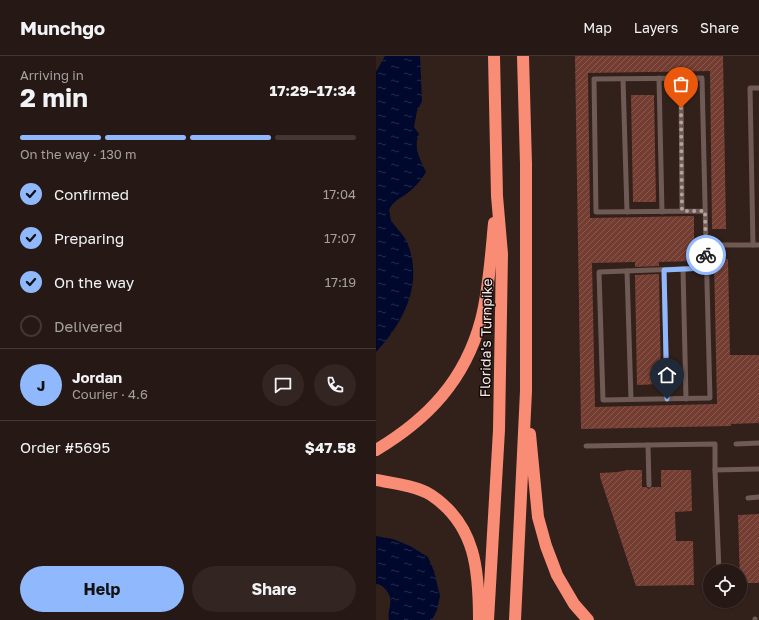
<!DOCTYPE html>
<html lang="en">
<head>
<meta charset="utf-8">
<style>
	:root { --surface:#261814; --page:#322522; --text:#f1f3f6; --muted:#a4a0a0; --line:#423734; --accent:#8fb8fd }
	body { margin:0; font-family:"Golos Text",sans-serif; background:var(--page); color:var(--text); height:100vh; display:flex; flex-direction:column; font-size:15px; white-space:nowrap }
	* { box-sizing:border-box; margin:0 }
	p { font-size:13px; color:var(--muted) }
	.icon { flex:none; width:22px; height:22px; fill:none; stroke:currentColor; stroke-width:2; stroke-linecap:round; stroke-linejoin:round }
	.map { position:relative; flex:1; overflow:hidden }
	.side { display:flex; flex-direction:column; background:var(--surface); width:376px }
	.side>* { flex:none }
	.tools { position:absolute; left:327px; top:508px; display:grid; gap:8px }
	.tools a { display:grid; place-items:center; width:44px; height:44px; border-radius:50%; background:var(--surface); box-shadow:0 1px 3px #0004,0 0 0 1px var(--line); font-size:20px }
	.pin { position:absolute; display:grid; place-items:center; width:34px; height:34px; color:#fff; margin:-41px -17px; border-radius:50% 50% 50% 0; rotate:-45deg; box-shadow:0 0 4px #0007 }
	.pin .icon { rotate:45deg }
	.courier { position:absolute; display:grid; place-items:center; width:40px; height:40px; margin:-20px; border:3px solid #8fb8fd; border-radius:50%; background:#fff; color:#222; box-shadow:0 1px 5px #0007 }
	.head em { font-style:normal; font-weight:700 }
	.head div { display:flex; flex-direction:column-reverse }
	.head { display:flex; align-items:center; justify-content:space-between; height:68px; padding:0 20px }
	h1 { font-size:26px; font-weight:700; line-height:30px }
	.bar { display:grid; grid-template-columns:repeat(4,1fr); gap:6px 4px; align-content:center; height:48px; padding:0 20px }
	.bar i { height:5px; border-radius:3px; background:var(--line) }
	.bar .on { background:var(--accent) }
	.bar p { grid-column:span 4 }
	.line { display:flex; align-items:center; gap:10px; padding:0 20px; border-top:1px solid var(--line) }
	.line div { flex:1 }
	.round { display:grid; place-items:center; flex:none; width:42px; height:42px; border-radius:21px; background:var(--page) }
	ol { padding:0 20px; list-style:none }
	li { display:flex; align-items:center; gap:12px; height:44px }
	li p { margin-inline-start:auto }
	li .icon { padding:4px; border-radius:50%; background:var(--accent); color:#111; stroke-width:4 }
	li:last-child { color:var(--muted) }
	li i { width:22px; height:22px; border:2px solid var(--line); border-radius:50% }
	.cta { display:flex; gap:8px; margin-top:auto; padding:8px 20px }
	.cta a { flex:1; height:46px; border-radius:24px; background:var(--accent); color:#111; font-size:16px; font-weight:700; line-height:46px; text-align:center }
	.cta a+a { background:var(--page); color:var(--text) }
	header { display:flex; align-items:center; gap:24px; box-sizing:border-box; height:56px; padding:0 20px; background:var(--surface); border-bottom:1px solid var(--line) }
	header strong { font-size:19px }
	nav { display:flex; gap:22px; margin-inline-start:auto; font-size:14px }
	main { display:flex; flex:1; min-height:0 }
	.map>svg:first-child { display:block }
</style>
</head>
<body>
<header>
<strong>Munchgo</strong>
<nav><a>Map</a><a>Layers</a><a>Share</a></nav>
</header>
<main>
<section class="side">
<div class="head"><div><h1>2 min</h1><p>Arriving in</p></div><em>17:29–17:34</em></div>
<div class="bar"><i class="on"></i><i class="on"></i><i class="on"></i><i></i><p>On the way · 130 m</p></div>
<ol>
<li><svg class="icon" aria-label="check" viewBox="0 0 24 24"><path d="M5 12l5 5 9-10"/></svg>Confirmed<p>17:04</p></li>
<li><svg class="icon" aria-label="check" viewBox="0 0 24 24"><path d="M5 12l5 5 9-10"/></svg>Preparing<p>17:07</p></li>
<li><svg class="icon" aria-label="check" viewBox="0 0 24 24"><path d="M5 12l5 5 9-10"/></svg>On the way<p>17:19</p></li>
<li><i></i>Delivered</li>
</ol>
<div class="line" style="height:72px"><b class="round" style="background:var(--accent);color:#111">J</b><div><b>Jordan</b><p>Courier · 4.6</p></div><a class="round"><svg class="icon" aria-label="chat" viewBox="0 0 24 24"><path d="M4 5h16v11H9l-5 4z"/></svg></a><a class="round"><svg class="icon" aria-label="phone" viewBox="0 0 24 24"><path d="M5 4h4l2 5-3 2q2 4 5 5l2-3 5 2v4C11 20 4 13 5 4z"/></svg></a></div>
<div class="line" style="height:52px"><div>Order #5695</div><b>$47.58</b></div>
<div class="cta"><a>Help</a><a>Share</a></div>
</section>
<div class="map">
<svg width="383" height="564" viewBox="0 0 383 564">
	<defs>
		<pattern id="water-ripples" width="26" height="14" patternUnits="userSpaceOnUse"><rect width="26" height="14" fill="#00082e"/><path d="M2 4q2-2 4 0t4 0M15 11q2-2 4 0t4 0" fill="none" stroke="#262c4c"/></pattern>
		<pattern id="building-hatch" width="6" height="6" patternUnits="userSpaceOnUse"><rect width="6" height="6" fill="#743d31"/><path d="M-1 1l2-2M0 6l6-6M5 7l2-2" fill="none" stroke="#89594f"/></pattern>
	</defs>
	<rect width="100%" height="100%" fill="#32201b"/>
	<g fill="url(#water-ripples)">
		<path d="M9 0H44L46 45 41 55 38 71 43 78C37 92 44 103 50 116 45 125 37 133 29 139 21 144 17 146 13 154 14 157 14 161 15 164 19 171 27 178 31 186 48 227 28 266 0 296V16Z"/>
		<path d="M0 480 17 483 34 490 52 501 58 515 64 540 61 554 56 564H13C11 557 16 548 14 541 12 535 6 528 0 528Z"/>
	</g>
	<g fill="url(#building-hatch)">
		<path d="M199 0H347L350 173H336L334 15 212 17 214 162 318 160V205L283 206V210L259 211V206L216 207 219 351 341 348 338 203H352L354 299H383V367L355 368V370L205 373Z"/>
		<path d="M255 39H278L280 146H257Z"/>
		<path d="M283 218 285 328 261 329 259 219Z"/>
		<path d="M251 414H266V431H270L273 433 276 431H285V414H315L316 455 299 456 300 485H317L318 529 260 530 224 421V417L242 416Z"/>
		<path d="M383 458V527H364L362 459Z"/>
	</g>
	<g fill="none" stroke-linecap="round" stroke-linejoin="round">
		<g stroke="#705a55" stroke-width="5">
			<path d="M283 22 286 156"/>
			<path d="M305 22 306 155"/>
			<path d="M247 23 251 156"/>
			<path d="M329 155 220 156 218 23 326 22 330 189"/>
			<path d="M377 189 374 32H383"/>
			<path d="M330 212 223 216 227 344 334 342 330 189H383"/>
			<path d="M307 213 310 343"/>
			<path d="M288 214 291 343"/>
			<path d="M251 215 255 343"/>
			<path d="M360 388 383 387"/>
			<path d="M272 389 273 429"/>
			<path d="M210 390 339 388V414L383 413"/>
			<path d="M339 414 343 515"/>
			<path d="M372 442 383 441"/>
			<path d="M379 563V564"/>
		</g>
		<g stroke="#f98c74" stroke-width="12">
			<path d="M154 378 162 461 170 490 181 519 198 548 212 564"/>
			<path d="M0 394C52 363 89 324 105 264 113 234 115 198 118 167"/>
			<path d="M0 424C16 427 41 430 55 439 100 469 103 515 103 564"/>
			<path d="M112 564 123 374 126 198 121 140 118 0"/>
			<path d="M139 564 150 335V108L147 0"/>
		</g>
	</g>
	<g fill="none" stroke-linecap="round" stroke-linejoin="round">
		<path stroke="#b2a39f" stroke-width="4" stroke-dasharray="0 7.2" d="M305 52 306 155H329L330 199"/>
		<path stroke="#8fb8fd" stroke-width="5" d="M291 343 288 214 330 212V199"/>
	</g>
	<g text-anchor="middle" stroke-width="3" stroke-linejoin="round" paint-order="stroke">
		<g font-size="14" fill="#f7e9e6" stroke="#140c0a">
			<text transform="translate(110 282) rotate(-89)" y="5">Florida's Turnpike</text>
		</g>
	</g>
</svg>
<div class="tools">
<a><svg class="icon" aria-label="locate" viewBox="0 0 24 24"><circle cx="12" cy="12" r="6"/><path d="M12 2v4M12 18v4M2 12h4M18 12h4"/></svg></a>
</div>
<div class="pin" style="left:305px;top:52px;background:#ea580c"><svg class="icon" aria-label="bag" viewBox="0 0 24 24"><path d="M5 8h14l-1 12H6zM9 8a3 3 0 0 1 6 0"/></svg></div>
<div class="pin" style="left:291px;top:343px;background:#1f2937"><svg class="icon" aria-label="home" viewBox="0 0 24 24"><path d="M3 11l9-7 9 7M6 9v11h12V9"/></svg></div>
<div class="courier" style="left:330px;top:199px"><svg class="icon" aria-label="bike" viewBox="0 0 24 24"><circle cx="6" cy="16" r="4"/><circle cx="18" cy="16" r="4"/><path d="M6 16l4-8h5l3 8M10 8l3 8H6M13 5h3"/></svg></div>
</div>
</main>
</body>
</html>
